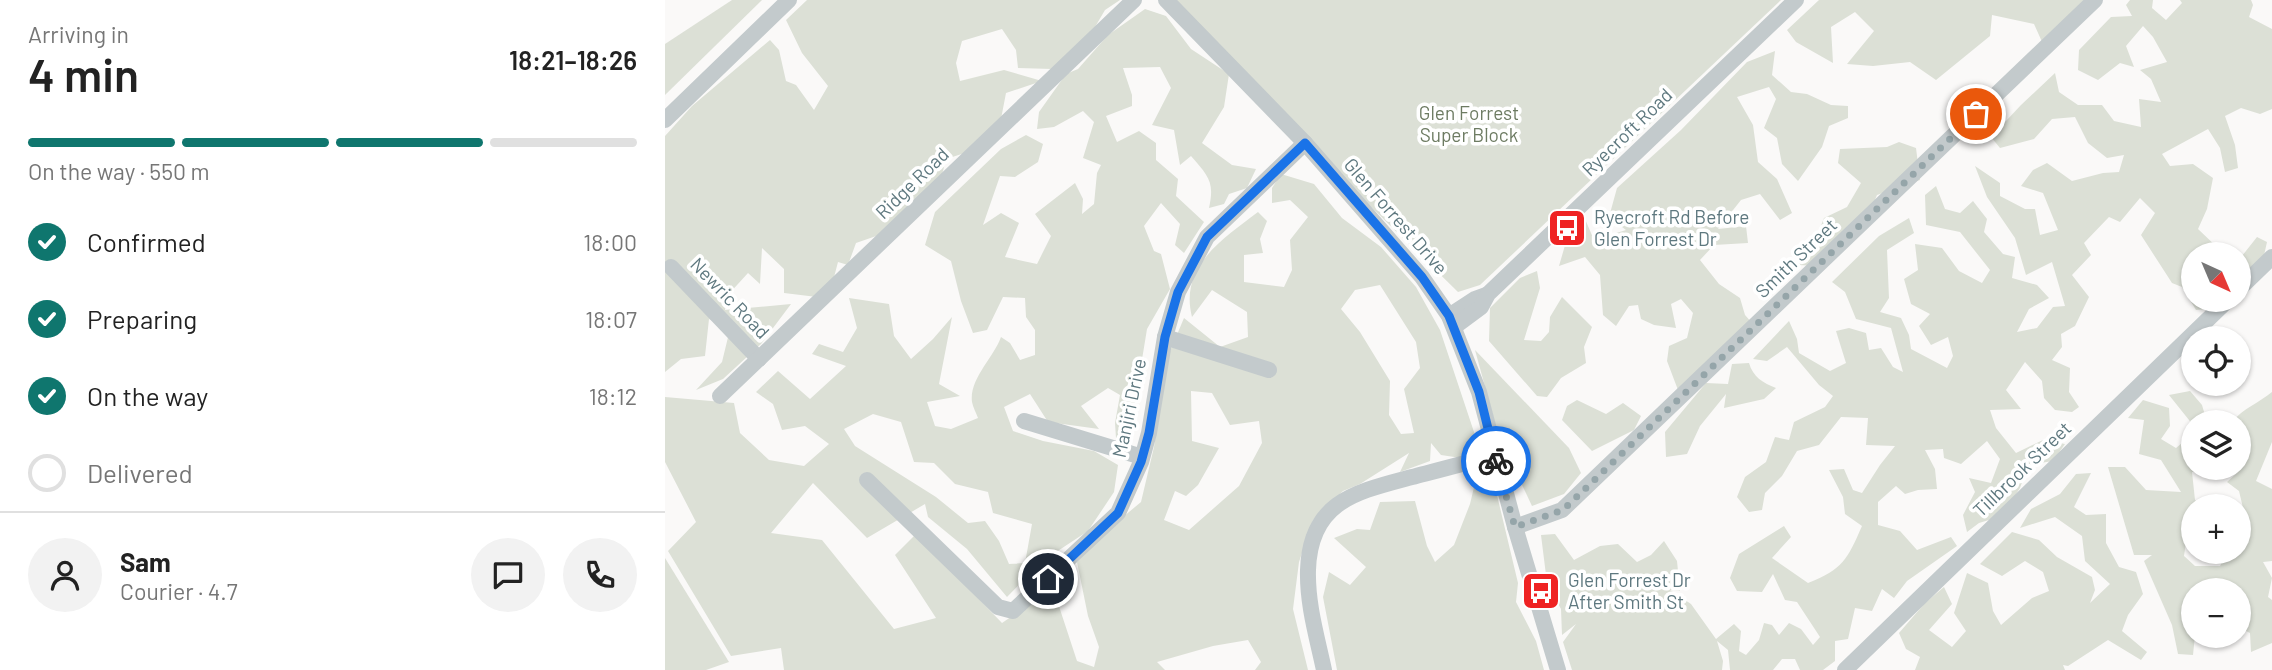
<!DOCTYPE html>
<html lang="en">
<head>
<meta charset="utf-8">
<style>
	:root { --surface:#fff; --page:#f2f2f2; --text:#222; --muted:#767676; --line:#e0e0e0; --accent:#0f766e }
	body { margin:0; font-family:Barlow,sans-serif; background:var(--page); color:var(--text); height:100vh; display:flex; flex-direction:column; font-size:26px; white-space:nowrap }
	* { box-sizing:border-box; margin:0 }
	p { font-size:23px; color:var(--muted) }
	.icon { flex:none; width:38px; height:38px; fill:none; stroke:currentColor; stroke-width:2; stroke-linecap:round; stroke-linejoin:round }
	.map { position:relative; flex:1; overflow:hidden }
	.sheet { display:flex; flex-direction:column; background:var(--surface); width:665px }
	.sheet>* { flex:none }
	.needle { width:46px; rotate:136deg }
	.fabs { position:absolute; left:1516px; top:242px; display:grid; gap:14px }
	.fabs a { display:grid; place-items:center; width:70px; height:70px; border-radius:50%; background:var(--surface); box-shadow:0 2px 5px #0004; font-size:35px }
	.pin { position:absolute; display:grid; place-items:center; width:60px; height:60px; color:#fff; margin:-30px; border:4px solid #fff; border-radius:50%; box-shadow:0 2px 7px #0007 }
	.courier { position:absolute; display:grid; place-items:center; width:70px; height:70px; margin:-35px; border:5px solid #1a73e8; border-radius:50%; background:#fff; color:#222; box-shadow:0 2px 9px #0007 }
	.headline em { font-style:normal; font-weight:600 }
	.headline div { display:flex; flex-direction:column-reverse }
	.headline { display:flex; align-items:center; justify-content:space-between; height:119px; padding:0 28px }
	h1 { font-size:46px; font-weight:600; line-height:52px }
	.bar { display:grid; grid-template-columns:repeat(4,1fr); gap:10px 7px; align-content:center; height:84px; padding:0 28px }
	.bar i { height:9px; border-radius:5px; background:var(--line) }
	.bar .current { background:var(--accent) }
	.bar p { grid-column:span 4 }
	.line { display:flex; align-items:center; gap:18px; padding:0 28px; border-top:2px solid var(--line) }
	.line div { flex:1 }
	.round { display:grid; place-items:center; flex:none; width:74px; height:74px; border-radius:37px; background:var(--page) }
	ol { padding:0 28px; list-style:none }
	li { display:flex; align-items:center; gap:21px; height:77px }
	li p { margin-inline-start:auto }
	li .icon { padding:7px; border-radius:50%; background:var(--accent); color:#fff; stroke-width:4 }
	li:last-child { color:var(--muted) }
	li i { width:38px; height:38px; border:4px solid var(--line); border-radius:50% }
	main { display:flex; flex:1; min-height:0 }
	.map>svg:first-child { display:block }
</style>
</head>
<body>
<main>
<section class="sheet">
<div class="headline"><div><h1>4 min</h1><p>Arriving in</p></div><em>18:21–18:26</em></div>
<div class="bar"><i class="current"></i><i class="current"></i><i class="current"></i><i></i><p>On the way · 550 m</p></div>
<ol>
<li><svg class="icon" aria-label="check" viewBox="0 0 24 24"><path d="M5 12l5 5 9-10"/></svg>Confirmed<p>18:00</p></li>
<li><svg class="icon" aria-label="check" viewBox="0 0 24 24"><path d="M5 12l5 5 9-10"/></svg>Preparing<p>18:07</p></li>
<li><svg class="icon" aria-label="check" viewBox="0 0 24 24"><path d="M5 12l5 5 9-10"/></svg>On the way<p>18:12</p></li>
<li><i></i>Delivered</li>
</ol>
<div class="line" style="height:126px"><a class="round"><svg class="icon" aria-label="person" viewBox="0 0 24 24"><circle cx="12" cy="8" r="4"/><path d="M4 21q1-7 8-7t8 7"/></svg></a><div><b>Sam</b><p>Courier · 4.7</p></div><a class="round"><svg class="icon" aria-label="chat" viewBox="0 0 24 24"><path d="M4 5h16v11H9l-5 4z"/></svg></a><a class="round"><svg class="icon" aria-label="phone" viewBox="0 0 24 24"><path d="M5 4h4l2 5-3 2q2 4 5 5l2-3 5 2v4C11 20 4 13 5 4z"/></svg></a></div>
</section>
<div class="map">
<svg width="1607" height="670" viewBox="0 0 1607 670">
	<rect width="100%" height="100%" fill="#faf9f8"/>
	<g fill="#dce0d6" fill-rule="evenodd">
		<path d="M67 0H97L0 95V44Z"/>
		<path d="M142 0H455L440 10 430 27 387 69 353 68 351 50 337 29 297 41 291 63 295 81 339 70 377 81 341 93 336 119 303 152 281 159 277 175 217 234 191 243 183 265 173 262 168 281 152 297 119 293V269L97 248 95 284 83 273 62 296 60 310 126 304 96 344 58 379 31 390 57 362 65 329 44 319 40 356 16 359 0 372V136L27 106 105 40 114 50 121 81 131 85 149 110 163 86 137 53 121 20Z"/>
		<path d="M509 0H1116L815 285 793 292 693 194Z"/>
		<path d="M1154 0H1431L1378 44 1369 24 1327 15 1325 36 1271 80 1245 62 1208 66 1182 64 1209 31 1190 12 1166 27 1168 63 1131 42 1122 30Z"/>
		<path d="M1465 0H1488L1487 8 1501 20 1517 3 1515 0H1586L1588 5 1584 17 1607 29V109L1595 114 1576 108 1560 116 1570 145 1573 168 1560 172 1555 148 1543 129 1497 154 1505 166 1528 164 1548 178 1542 209 1533 229 1554 249 1570 254H1528V299H1560L1552 308 1531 310 1517 287 1507 283 1476 235 1490 213 1475 198 1455 222 1444 217 1419 243 1426 255 1407 275 1424 297 1410 326 1396 334 1397 347 1387 360 1405 368 1404 392 1414 407 1407 412 1390 410 1379 398 1377 381 1360 362 1341 390 1356 409 1325 410 1331 428 1351 453 1378 440 1400 444 1388 461 1363 465 1355 488 1337 516 1314 523 1302 532 1298 515 1310 492 1304 478 1326 483 1335 459 1322 441 1296 464 1279 458 1278 449 1260 450 1270 469 1272 489 1253 490 1240 494 1231 486 1213 502V525L1235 531 1252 550 1286 537 1292 546 1242 581 1229 598 1217 589 1207 611 1190 608 1183 639 1170 641V661L1158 670H1135L1130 659H1117L1108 670H1065L1063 650 1052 641 1058 661 1057 670H907L898 642 911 624 897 635 896 609 882 583 876 535 890 534 909 560 935 546 953 544 972 562 986 555 999 541 1012 561 1015 591 1005 590 1026 604 1051 639 1069 624 1076 631 1074 651 1081 655 1094 640 1099 623 1107 625 1114 635 1124 623 1136 629 1148 645 1155 637 1132 602 1120 600 1108 574 1097 592 1072 591 1065 578 1074 554 1119 526 1126 537 1107 558 1143 583C1178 569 1182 560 1197 526L1180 514 1178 497 1164 470 1179 469 1188 490 1197 493 1215 465 1230 446 1201 445 1203 418 1176 417 1154 445 1132 451 1117 476 1100 493 1097 510 1084 512 1072 497 1080 477 1101 462 1110 437 1124 440 1129 422 1160 407 1168 396 1154 385 1122 347 1102 361 1088 359 1124 321 1132 339 1134 353 1165 371 1181 363 1171 331 1184 328 1201 333 1204 350 1216 348 1228 367 1238 372 1226 328 1191 319 1180 292 1167 282 1214 236 1244 218 1249 233 1222 250 1224 298 1215 312 1236 318 1244 335 1246 349 1282 368 1288 356 1283 337 1266 345 1254 326 1265 314 1246 304 1239 279 1253 270 1250 244 1277 248 1294 271 1317 283 1325 270 1295 232 1261 225 1260 195 1271 186 1280 209 1295 213 1308 201 1322 219 1319 232 1338 254 1350 257 1347 278 1372 285 1384 298 1364 309 1352 332 1372 328 1388 307 1400 306 1387 262 1361 275 1350 238 1322 197 1310 166 1335 183V196L1360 209H1370L1375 235 1393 230 1378 193 1356 186 1368 170 1382 163 1407 181 1438 173 1454 172 1459 155 1442 158 1423 143 1410 117 1387 119 1369 139 1335 148 1326 137 1356 105 1390 73 1394 92 1413 105H1437L1449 121 1476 127 1474 99 1496 102 1486 79 1475 70 1502 62 1488 37 1478 26 1461 46 1469 67 1455 63 1433 80 1413 70 1414 50 1446 17 1467 16 1461 5Z"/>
		<path d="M480 9 501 16 526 49 564 74 559 107 537 143 567 165 591 169 582 188 564 194 559 204 544 208C550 181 543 176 526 156L515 165 509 130 487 125 506 88 495 67 458 68 467 95V106L441 116 452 142 474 131 491 143V160L513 179 511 196 539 222 519 253 510 245 515 224 496 203 479 226 489 251 496 254 505 289 482 329 464 439 451 438 450 423 455 395 443 388 416 406 434 429 383 422 365 394 339 407 348 431 378 441 429 451 453 465 449 492 423 531 376 562 342 597 302 549 263 517 260 504 202 538 148 483 106 533 157 540 229 629 271 618 230 555 251 534 337 623 388 588 412 661 429 667 434 647 423 616 412 562 446 527 476 502 489 447 503 356 519 318 555 347 583 337 582 312 547 290 527 317C514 266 558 239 593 212L602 221 595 239 598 253 579 255V282L619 287 627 270 625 240 643 217 625 200 607 203V188L616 174 649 184 677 218 716 247 751 287 775 330 811 438 796 458 776 455 766 443 765 461 735 472 744 453 695 484 678 491 648 520 634 562 628 609 643 670H590L596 662 583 640 548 646 492 662 500 670H119L116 648 66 656 3 551 31 522 0 462V397L69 403 75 433 104 460 139 466 164 444 140 426 117 430 108 404 91 392 113 371 145 399 181 366 147 354 154 344 178 352 192 328 184 298 224 304 229 336 246 359 268 339 287 317 274 384 295 396 262 402 270 426 286 429 313 418C311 413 308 407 307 402 304 379 329 357 336 337L345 343 355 360 370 355V330L361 317 360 298 338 297 322 330 308 333 296 301 286 261 260 245 270 212 336 149 361 135 378 144 373 162 350 177 335 176 318 225 336 213 354 223 340 257 372 264 386 236 370 214 410 183 418 199 417 214 429 204 432 173 436 165 418 158 429 122 418 111 389 127 372 129 374 112 401 74 413 69 443 35ZM715 285 751 342 755 368 739 389 749 433 736 434 724 415 725 381 695 332 676 309 690 290ZM526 391 547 393 565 425 594 421 597 443 574 486 524 530 499 520 510 491 521 496 533 485 554 448 527 441ZM208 414 236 422 249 462 269 463 290 484 323 492 328 513 367 524 360 563 344 564 334 541 320 521 303 523 271 497 190 446 179 429Z"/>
		<path d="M1110 51 1107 75 1126 92 1142 94 1166 105 1183 106V118L1164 126 1157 147 1133 181 1117 164 1112 138 1099 128 1111 99 1104 87 1072 97 1088 125 1093 162 1112 179 1127 213 1115 220 1095 194 1076 200 1053 229 1081 226 1083 243 1049 245 1035 260 1054 284 1075 298 1080 315 1088 324 1013 390 1002 361 1004 346 1022 338 1028 313 1016 299 1006 304 1011 328 989 325 976 319 973 305 964 306 951 326 938 315 935 275 920 257 894 266 903 235 920 219 929 240 961 230 944 217 952 188 1016 130 1082 62Z"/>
		<path d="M1234 142 1251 148 1255 180 1212 195 1196 232 1154 266 1133 265 1150 241 1159 218 1182 207 1196 183 1173 163 1175 149 1222 147Z"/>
		<path d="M1592 237 1602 242 1598 260 1573 285V255L1577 256Z"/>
		<path d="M872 271 875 288 859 340 876 341 884 332 885 317 897 297 927 327 919 347 921 363 896 378 882 397 872 396 824 341 825 308 855 278Z"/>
		<path d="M810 350 904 448 916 473 899 494 867 506 833 434Z"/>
		<path d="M1084 363C1088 377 1098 383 1111 388L1099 399 1059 408 1061 394 1035 426 1022 454 1001 457 1000 432 1041 383 1063 384 1067 364Z"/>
		<path d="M1525 391 1537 405 1542 422H1528V425L1504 395Z"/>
		<path d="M1607 392V442L1591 481 1607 489V561L1598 562 1607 578 1603 597 1607 600V643L1586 652 1585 633 1573 627V590H1528V635H1530L1528 655 1513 654 1507 625 1479 561 1487 555H1469L1443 467H1460L1481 490 1516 492 1496 460 1474 454 1479 420 1463 418 1478 400 1504 408 1505 426 1496 439 1511 448 1523 438 1528 442V467H1552L1553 470 1527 472 1530 500 1541 506H1528V528H1523L1519 556 1530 566H1555L1563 551H1573V519L1579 512 1574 491 1562 482 1573 472 1569 467H1573V422H1567C1578 408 1594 403 1607 392Z"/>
		<path d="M912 400 941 414 958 403 976 416 969 430 927 451 897 420 902 406Z"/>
		<path d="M826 470 853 583 851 602 871 641 879 670H672L658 597 664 572 685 585 701 567 669 538 692 529 705 530 715 502 750 501 762 546 770 562 789 545 805 504 810 483Z"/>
		<path d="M1426 473 1409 507 1421 515 1441 514V543L1454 567 1471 572 1478 594 1463 615 1457 631 1482 652 1476 660 1443 640 1403 666 1398 665 1400 670H1250L1255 657 1241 649 1234 633 1260 603 1279 587 1287 604 1264 630 1287 647 1301 631 1289 613 1302 573 1323 583 1328 611 1336 625 1367 598 1384 591 1378 572 1360 561 1337 576 1315 564 1347 532 1374 540 1392 557 1427 577 1430 590 1425 603 1445 584 1420 561 1417 536 1390 517 1355 528 1366 509 1395 494 1411 474Z"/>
		<path d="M0 558 64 662 41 670H0Z"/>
	</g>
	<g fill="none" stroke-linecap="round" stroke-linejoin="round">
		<g stroke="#c3cacc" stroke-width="16">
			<path d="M501 0 640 143 757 277 784 316 814 392 850 527 893 670"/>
			<path d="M0 120 124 0"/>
			<path d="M6 267 94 359"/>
			<path d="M1573 290 1607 257"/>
			<path d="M784 316 810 299 821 295"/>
			<path d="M789 327 816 307 823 294 1131 0"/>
			<path d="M500 337 604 370"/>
			<path d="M55 396 469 0"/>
			<path d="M359 421 477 457"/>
			<path d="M202 480 333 607 348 611 453 513 476 462 484 433 500 337 513 292 542 237 640 143"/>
			<path d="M850 527 897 510 1430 0"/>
			<path d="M659 670C652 637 642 604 643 570 645 501 691 492 747 477 774 470 802 463 829 455"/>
			<path d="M1180 670 1564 299"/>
		</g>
	</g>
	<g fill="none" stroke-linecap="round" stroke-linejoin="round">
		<path stroke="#95a5a9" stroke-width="7" stroke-dasharray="0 12.6" d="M831 461 850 527 898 510 1311 114"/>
		<path stroke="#1a73e8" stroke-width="9" d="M383 579 453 513 476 462 484 433 500 337 513 292 542 237 640 143 757 277 784 316 814 392 831 461"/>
	</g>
	<defs>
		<symbol id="bus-square" viewBox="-11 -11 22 22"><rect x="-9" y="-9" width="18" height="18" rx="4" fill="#ef2323" stroke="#fff"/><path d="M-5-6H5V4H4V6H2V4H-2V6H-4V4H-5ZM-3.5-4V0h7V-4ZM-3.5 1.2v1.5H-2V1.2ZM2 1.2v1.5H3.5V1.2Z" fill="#fff"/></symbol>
	</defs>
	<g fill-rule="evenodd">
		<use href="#bus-square" x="880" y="206" width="44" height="44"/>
		<use href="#bus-square" x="854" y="569" width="44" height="44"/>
	</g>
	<g text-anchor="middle" stroke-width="7" stroke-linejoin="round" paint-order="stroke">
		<g font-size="19" fill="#6d7b62" stroke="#fff">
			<text x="804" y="120">Glen Forrest<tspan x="804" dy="22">Super Block</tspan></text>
		</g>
		<g font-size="19" fill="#5e787f" stroke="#fff">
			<text transform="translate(962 132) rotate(-44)" y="7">Ryecroft Road</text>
			<text transform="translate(247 183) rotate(-44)" y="7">Ridge Road</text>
			<text transform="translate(731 216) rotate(49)" y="7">Glen Forrest Drive</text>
			<text transform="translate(1131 258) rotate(-44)" y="7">Smith Street</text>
			<text transform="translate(65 298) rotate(46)" y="7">Newric Road</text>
			<text transform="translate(464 408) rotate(-78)" y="7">Manjiri Drive</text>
			<text transform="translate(1357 469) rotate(-44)" y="7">Tillbrook Street</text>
		</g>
		<g font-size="19" fill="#5e787f" stroke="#fff" text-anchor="start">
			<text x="929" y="224">Ryecroft Rd Before<tspan x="929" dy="22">Glen Forrest Dr</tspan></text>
			<text x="903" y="587">Glen Forrest Dr<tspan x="903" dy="22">After Smith St</tspan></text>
		</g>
	</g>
</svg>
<div class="fabs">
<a><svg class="needle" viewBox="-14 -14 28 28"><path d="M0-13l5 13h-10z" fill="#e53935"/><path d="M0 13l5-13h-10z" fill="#767676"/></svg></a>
<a><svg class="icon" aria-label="locate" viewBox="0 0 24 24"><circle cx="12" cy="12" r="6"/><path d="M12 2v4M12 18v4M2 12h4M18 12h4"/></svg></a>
<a><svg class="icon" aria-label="layers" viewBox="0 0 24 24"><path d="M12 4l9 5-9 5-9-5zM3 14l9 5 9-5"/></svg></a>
<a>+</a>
<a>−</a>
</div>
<div class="pin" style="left:1311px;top:114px;background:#ea580c"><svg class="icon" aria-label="bag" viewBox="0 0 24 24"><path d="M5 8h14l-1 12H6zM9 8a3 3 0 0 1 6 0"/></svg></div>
<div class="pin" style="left:383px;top:579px;background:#1f2937"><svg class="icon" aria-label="home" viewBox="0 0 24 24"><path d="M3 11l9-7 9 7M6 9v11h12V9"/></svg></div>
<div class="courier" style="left:831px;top:461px"><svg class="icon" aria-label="bike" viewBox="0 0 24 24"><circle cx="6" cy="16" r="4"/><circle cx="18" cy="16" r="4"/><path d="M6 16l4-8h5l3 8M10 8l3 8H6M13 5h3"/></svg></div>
</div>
</main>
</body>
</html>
